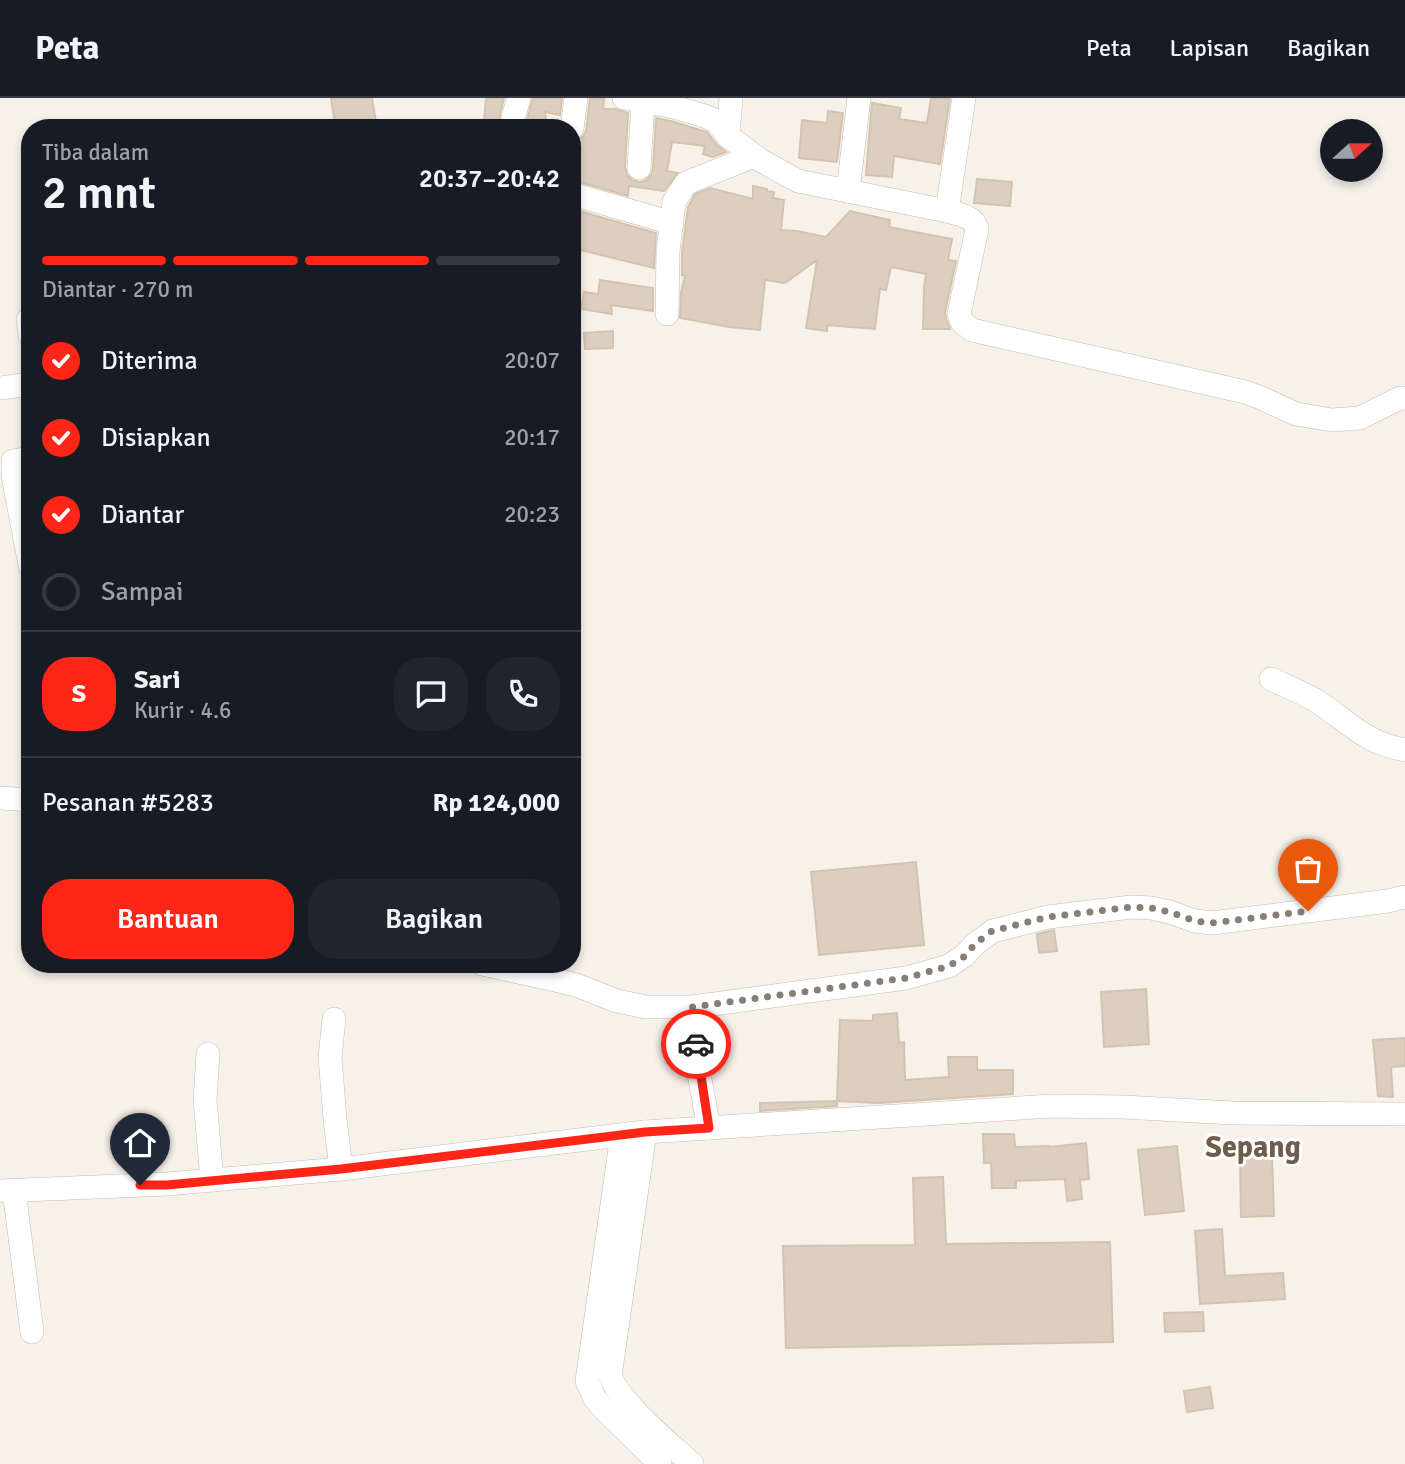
<!DOCTYPE html>
<html lang="id">
<head>
<meta charset="utf-8">
<style>
	:root { --surface:#171b24; --page:#20242c; --text:#f1f3f6; --muted:#9ea1a6; --line:#363941; --accent:#ff2517 }
	body { margin:0; font-family:Signika,sans-serif; background:var(--page); color:var(--text); height:100vh; display:flex; flex-direction:column; font-size:26px; white-space:nowrap }
	* { box-sizing:border-box; margin:0 }
	p { font-size:23px; color:var(--muted) }
	.icon { flex:none; width:38px; height:38px; fill:none; stroke:currentColor; stroke-width:2; stroke-linecap:round; stroke-linejoin:round }
	.map { position:relative; flex:1; overflow:hidden }
	.panel { position:absolute; left:21px; top:21px; width:560px; height:854px; display:flex; flex-direction:column; background:var(--surface); border-radius:28px; box-shadow:0 4px 10px #0003 }
	.panel>* { flex:none }
	.needle { width:46px; rotate:69deg }
	.fabs { position:absolute; left:1320px; top:21px; display:grid; gap:14px }
	.fabs a { display:grid; place-items:center; width:63px; height:63px; border-radius:50%; background:var(--surface); box-shadow:0 4px 10px #0003; font-size:35px }
	.pin { position:absolute; display:grid; place-items:center; width:60px; height:60px; color:#fff; margin:-72px -30px; border-radius:50% 50% 50% 0; rotate:-45deg; box-shadow:0 0 7px #0007 }
	.pin .icon { rotate:45deg }
	.courier { position:absolute; display:grid; place-items:center; width:70px; height:70px; margin:-35px; border:5px solid #ff2517; border-radius:50%; background:#fff; color:#222; box-shadow:0 2px 9px #0007 }
	.headline em { font-style:normal; font-weight:600 }
	.headline div { display:flex; flex-direction:column-reverse }
	.headline { display:flex; align-items:center; justify-content:space-between; height:119px; padding:0 21px }
	h1 { font-size:46px; font-weight:600; line-height:52px }
	.bar { display:grid; grid-template-columns:repeat(4,1fr); gap:10px 7px; align-content:center; height:84px; padding:0 21px }
	.bar i { height:9px; border-radius:5px; background:var(--line) }
	.bar .selected { background:var(--accent) }
	.bar p { grid-column:span 4 }
	.line { display:flex; align-items:center; gap:18px; padding:0 21px; border-top:2px solid var(--line) }
	.line div { flex:1 }
	.round { display:grid; place-items:center; flex:none; width:74px; height:74px; border-radius:28px; background:var(--page) }
	ol { padding:0 21px; list-style:none }
	li { display:flex; align-items:center; gap:21px; height:77px }
	li p { margin-inline-start:auto }
	li .icon { padding:7px; border-radius:50%; background:var(--accent); color:#fff; stroke-width:4 }
	li:last-child { color:var(--muted) }
	li i { width:38px; height:38px; border:4px solid var(--line); border-radius:50% }
	.primary-button { display:flex; gap:14px; margin-top:auto; padding:14px 21px }
	.primary-button a { flex:1; height:80px; border-radius:28px; background:var(--accent); color:#fff; font-size:28px; font-weight:600; line-height:80px; text-align:center }
	.primary-button a+a { background:var(--page); color:var(--text) }
	header { display:flex; align-items:center; gap:42px; box-sizing:border-box; height:98px; padding:0 35px; background:var(--surface); border-bottom:2px solid var(--line) }
	header strong { font-size:33px }
	nav { display:flex; gap:38px; margin-inline-start:auto; font-size:24px }
	.map>svg:first-child { display:block }
</style>
</head>
<body>
<header>
<strong>Peta</strong>
<nav><a>Peta</a><a>Lapisan</a><a>Bagikan</a></nav>
</header>
<div class="map">
<svg width="1405" height="1366" viewBox="0 0 1405 1366">
	<rect width="100%" height="100%" fill="#f6f1e9"/>
	<g fill="#dccfc0" stroke="#d5c3b0" stroke-width="2">
		<path d="M339 0H372L377 30H336L331 1Z"/>
		<path d="M486 0H504L500 16 499 26 484 24Z"/>
		<path d="M533 0H562L560 17 545 14 547 30H527V22Z"/>
		<path d="M590 0 604 1 603 11H616L628 15 625 69 627 77 632 82 639 84 645 83 651 77 653 71 656 20 671 23 707 34 717 47 726 54 713 59 703 56 705 48 672 44 667 73 678 75 664 93 629 88 628 98 572 82V56L574 43 583 39 586 33Z"/>
		<path d="M931 0H950L940 66 894 58 892 79 866 77 872 5 901 10 899 21 927 25Z"/>
		<path d="M828 13 843 15 837 64 799 60 802 22 827 25Z"/>
		<path d="M977 81 1012 84 1010 108 974 105Z"/>
		<path d="M753 88 767 91V93L774 94 773 100 784 102 781 132 797 133 826 139 850 113 890 122 889 129 952 141 948 162 956 163 945 214 946 221 950 231H923L924 189 926 176 891 169 886 192 880 191 875 231 827 227V233L806 230 817 162 785 185 765 182 760 232 729 229 680 220 681 195 685 178 682 177V154L688 109 695 96 710 90 753 101Z"/>
		<path d="M572 111 656 135 654 170 572 150Z"/>
		<path d="M600 182 653 190V213L611 207 612 216 581 211 584 194 598 196Z"/>
		<path d="M613 233V250L585 251 584 235Z"/>
		<path d="M916 764 924 847 819 857 811 774Z"/>
		<path d="M1054 832 1057 853 1039 855 1037 836Z"/>
		<path d="M1146 891 1149 946 1104 949 1101 894Z"/>
		<path d="M897 915 899 945 904 944 905 982 949 979 948 959H977V972H1013V996L878 1005 837 1003 840 922 873 923V917Z"/>
		<path d="M1405 940V968L1391 969 1393 999 1378 998 1373 942Z"/>
		<path d="M837 1003V1008L760 1013V1005Z"/>
		<path d="M983 1036H1014L1015 1049 1049 1048V1049L1086 1045 1089 1081 1080 1082 1082 1101 1067 1103 1065 1081 1016 1083V1090H992L991 1065H984Z"/>
		<path d="M1177 1048 1184 1113 1145 1117 1138 1052Z"/>
		<path d="M1272 1058 1274 1118 1241 1119 1240 1059Z"/>
		<path d="M943 1079 946 1146 1110 1144 1113 1244 786 1250 783 1148 915 1147 913 1080Z"/>
		<path d="M1222 1131 1225 1178 1283 1175 1285 1201 1200 1206 1195 1133Z"/>
		<path d="M1203 1214 1204 1233 1165 1234 1164 1215Z"/>
		<path d="M1210 1289 1213 1310 1187 1314 1184 1293Z"/>
	</g>
	<g fill="none" stroke-linecap="round" stroke-linejoin="round">
		<defs>
			<g id="minor">
				<path d="M624 0 674 9 705 18 716 23 728 38 760 62 798 83 947 113C959 117 973 117 977 131L959 216 962 224 972 232 1245 294 1259 299 1296 316 1332 322 1360 320 1400 300H1405"/>
				<path d="M513 30V20L519 0"/>
				<path d="M572 30 576 0"/>
				<path d="M728 38 731 0"/>
				<path d="M639 70 643 4"/>
				<path d="M848 93 859 0"/>
				<path d="M572 96 672 125"/>
				<path d="M947 113 964 0"/>
				<path d="M667 216 668 153 674 104 686 85 754 58"/>
				<path d="M30 222H28L30 237"/>
				<path d="M0 290 30 286"/>
				<path d="M30 360 13 363V378L30 467"/>
				<path d="M1271 581C1286 588 1301 594 1315 602 1348 623 1364 645 1405 652"/>
				<path d="M0 700 30 702"/>
				<path d="M482 866 551 881 576 887 617 903 646 909H692L906 880 949 868 965 857 975 846 993 833 1048 819 1131 809 1151 810 1170 814 1195 823 1212 825 1388 803 1405 799"/>
				<path d="M692 909 698 971 709 1030"/>
				<path d="M334 921 330 959 335 1021 341 1071"/>
				<path d="M208 956 205 1002 212 1082"/>
				<path d="M645 1034 610 1278C622 1307 668 1344 692 1366"/>
				<path d="M622 1037 587 1283 594 1299 601 1308 660 1366"/>
				<path d="M14 1092 32 1234"/>
				<path d="M0 1093 167 1086 341 1071 645 1034 1052 1008 1123 1009 1232 1015 1405 1016"/>
			</g>
		</defs>
		<use href="#minor" stroke="#c6bbad" stroke-width="24"/>
		<use href="#minor" stroke="#fff" stroke-width="23"/>
	</g>
	<g fill="none" stroke-linecap="round" stroke-linejoin="round">
		<path stroke="#877f75" stroke-width="7" stroke-dasharray="0 12.6" d="M696 946 692 909 906 880 949 868 965 858 975 846 992 833 1048 819 1131 809 1151 810 1170 814 1195 823 1212 825 1308 813"/>
		<path stroke="#ff2517" stroke-width="9" d="M140 1087H167L341 1071 645 1034 709 1030 696 946"/>
	</g>
	<g text-anchor="middle" stroke-width="6" stroke-linejoin="round" paint-order="stroke">
		<g font-size="30" font-weight="bold" fill="#6f5e4c" stroke="#fff">
			<text x="1253" y="1059">Sepang</text>
		</g>
	</g>
</svg>
<div class="fabs">
<a><svg class="needle" viewBox="-14 -14 28 28"><path d="M0-13l5 13h-10z" fill="#e53935"/><path d="M0 13l5-13h-10z" fill="#9ea1a6"/></svg></a>
</div>
<div class="pin" style="left:1308px;top:813px;background:#ea580c"><svg class="icon" aria-label="bag" viewBox="0 0 24 24"><path d="M5 8h14l-1 12H6zM9 8a3 3 0 0 1 6 0"/></svg></div>
<div class="pin" style="left:140px;top:1087px;background:#1f2937"><svg class="icon" aria-label="home" viewBox="0 0 24 24"><path d="M3 11l9-7 9 7M6 9v11h12V9"/></svg></div>
<div class="courier" style="left:696px;top:946px"><svg class="icon" aria-label="car" viewBox="0 0 24 24"><path d="M5 17H2v-5l4-1 3-4h7l3 4 3 1v5h-3M9 17h6M6 11h13"/><circle cx="7" cy="17" r="2"/><circle cx="17" cy="17" r="2"/></svg></div>
<section class="panel">
<div class="headline"><div><h1>2 mnt</h1><p>Tiba dalam</p></div><em>20:37–20:42</em></div>
<div class="bar"><i class="selected"></i><i class="selected"></i><i class="selected"></i><i></i><p>Diantar · 270 m</p></div>
<ol>
<li><svg class="icon" aria-label="check" viewBox="0 0 24 24"><path d="M5 12l5 5 9-10"/></svg>Diterima<p>20:07</p></li>
<li><svg class="icon" aria-label="check" viewBox="0 0 24 24"><path d="M5 12l5 5 9-10"/></svg>Disiapkan<p>20:17</p></li>
<li><svg class="icon" aria-label="check" viewBox="0 0 24 24"><path d="M5 12l5 5 9-10"/></svg>Diantar<p>20:23</p></li>
<li><i></i>Sampai</li>
</ol>
<div class="line" style="height:126px"><b class="round" style="background:var(--accent);color:#fff">S</b><div><b>Sari</b><p>Kurir · 4.6</p></div><a class="round"><svg class="icon" aria-label="chat" viewBox="0 0 24 24"><path d="M4 5h16v11H9l-5 4z"/></svg></a><a class="round"><svg class="icon" aria-label="phone" viewBox="0 0 24 24"><path d="M5 4h4l2 5-3 2q2 4 5 5l2-3 5 2v4C11 20 4 13 5 4z"/></svg></a></div>
<div class="line" style="height:91px"><div>Pesanan #5283</div><b>Rp 124,000</b></div>
<div class="primary-button"><a>Bantuan</a><a>Bagikan</a></div>
</section>
</div>
</body>
</html>
